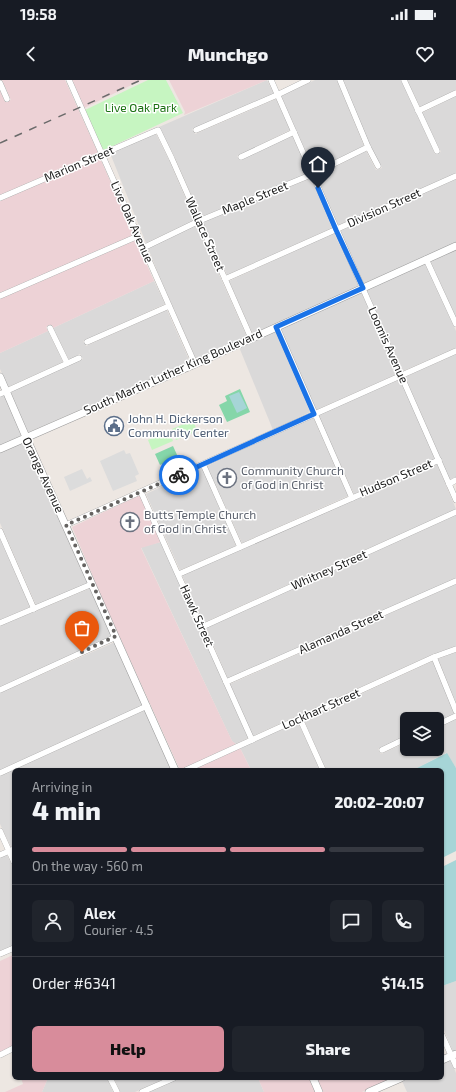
<!DOCTYPE html>
<html lang="en">
<head>
<meta charset="utf-8">
<style>
	:root { --surface:#171b24; --page:#20242c; --text:#f1f3f6; --muted:#9ea1a6; --line:#363941; --accent:#d88c9b }
	body { margin:0; font-family:"Exo 2",sans-serif; background:var(--page); color:var(--text); height:100vh; display:flex; flex-direction:column; font-size:15px; white-space:nowrap }
	* { box-sizing:border-box; margin:0 }
	p { font-size:13px; color:var(--muted) }
	.icon { flex:none; width:22px; height:22px; fill:none; stroke:currentColor; stroke-width:2; stroke-linecap:round; stroke-linejoin:round }
	.map { position:relative; flex:1; overflow:hidden }
	.drawer { position:absolute; left:12px; top:688px; width:432px; height:312px; display:flex; flex-direction:column; background:var(--surface); border-radius:6px; box-shadow:0 1px 3px #0004 }
	.drawer>* { flex:none }
	.controls { position:absolute; left:400px; top:632px; display:grid; gap:8px }
	.controls a { display:grid; place-items:center; width:44px; height:44px; border-radius:6px; background:var(--surface); box-shadow:0 1px 3px #0004; font-size:20px }
	.pin { position:absolute; display:grid; place-items:center; width:34px; height:34px; color:#fff; margin:-41px -17px; border-radius:50% 50% 50% 0; rotate:-45deg; box-shadow:0 0 4px #0007 }
	.pin .icon { rotate:45deg }
	.courier { position:absolute; display:grid; place-items:center; width:40px; height:40px; margin:-20px; border:3px solid #1a73e8; border-radius:50%; background:#fff; color:#222; box-shadow:0 1px 5px #0007 }
	.summary em { font-style:normal; font-weight:800 }
	.summary div { display:flex; flex-direction:column-reverse }
	.summary { display:flex; align-items:center; justify-content:space-between; height:68px; padding:0 20px }
	h1 { font-size:26px; font-weight:800; line-height:30px }
	.bar { display:grid; grid-template-columns:repeat(4,1fr); gap:6px 4px; align-content:center; height:48px; padding:0 20px }
	.bar i { height:5px; border-radius:3px; background:var(--line) }
	.bar .active { background:var(--accent) }
	.bar p { grid-column:span 4 }
	.line { display:flex; align-items:center; gap:10px; padding:0 20px; border-top:1px solid var(--line) }
	.line div { flex:1 }
	.round { display:grid; place-items:center; flex:none; width:42px; height:42px; border-radius:6px; background:var(--page) }
	.cta { display:flex; gap:8px; margin-top:auto; padding:8px 20px }
	.cta a { flex:1; height:46px; border-radius:6px; background:var(--accent); color:#111; font-size:16px; font-weight:800; line-height:46px; text-align:center }
	.cta a+a { background:var(--page); color:var(--text) }
	.status { display:flex; justify-content:space-between; align-items:center; height:28px; padding:0 20px; background:var(--surface); direction:ltr }
	.status svg { height:11px; fill:currentColor }
	header { display:flex; justify-content:space-between; align-items:center; height:52px; padding:0 20px; background:var(--surface); font-size:18px; font-weight:800 }
	.map>svg:first-child { display:block }
</style>
</head>
<body>
<div class="status"><b>19:58</b><svg viewBox="0 0 49 12"><path d="M0 12V9h3v3zM5 12V6h3v6zM10 12V3h3v9zM15 12V0h3v12zM26 1h20v11H26zM47 4h2v5h-2z"/></svg></div>
<header><svg class="icon" aria-label="back" viewBox="0 0 24 24"><path d="M15 5l-7 7 7 7"/></svg>Munchgo<svg class="icon" aria-label="heart" viewBox="0 0 24 24"><path d="M12 20l-8-8c-3-5 5-10 8-4 3-6 11-1 8 4z"/></svg></header>
<div class="map">
<svg width="456" height="1012" viewBox="0 0 456 1012">
	<rect width="100%" height="100%" fill="#ede7e2"/>
	<g fill="#dad9d9">
		<path d="M267 0 274 14 192 49 195 54 276 19 290 50 237 76 240 80 292 55 309 93 201 137 175 78 159 47Z"/>
		<path d="M315 0H337L364 66 314 90 281 16Z"/>
		<path d="M343 0H401L435 74 441 72 422 33 456 16V93L337 146 317 96 366 71 376 90 382 88 370 66Z"/>
		<path d="M407 0H456V10L420 27Z"/>
		<path d="M156 54 169 80 195 140 146 163 110 73Z"/>
		<path d="M311 98 332 148 227 195 203 142Z"/>
		<path d="M456 99V163L364 204 340 151Z"/>
		<path d="M197 145 247 257 196 279 160 198 148 168Z"/>
		<path d="M334 153 359 206 253 255 229 201Z"/>
		<path d="M456 169V237L430 181Z"/>
		<path d="M425 183 456 251V268L403 291 366 209Z"/>
		<path d="M154 201 165 224 83 261 86 266 167 230 190 282 27 353 10 312 83 279 80 274 69 280 53 248Z"/>
		<path d="M361 211 397 294 316 330 280 248Z"/>
		<path d="M48 251 63 282 8 307 0 289V273Z"/>
		<path d="M275 251 310 332 273 350 239 267Z"/>
		<path d="M456 274V397L450 400 405 297Z"/>
		<path d="M400 299 435 379 354 414 318 335Z"/>
		<path d="M4 315 22 356 0 366V317Z"/>
		<path d="M313 337 348 416 242 463 207 386Z"/>
		<path d="M24 361 88 503 36 525 0 443V372Z"/>
		<path d="M437 384 456 429 203 543 182 495Z"/>
		<path d="M202 388 236 466 180 490 146 414Z"/>
		<path d="M456 435V498L228 599 206 548Z"/>
		<path d="M0 458 30 527 0 540Z"/>
		<path d="M161 462 248 658 236 664 232 661 141 467Z"/>
		<path d="M456 504V566L431 575 253 656 230 604Z"/>
		<path d="M91 508 113 557 0 607V546Z"/>
		<path d="M115 562 143 625 0 690V613Z"/>
		<path d="M456 572V623L438 579Z"/>
		<path d="M433 581 454 634 437 642V639H407V655L378 669 381 674 407 662V669H437V648L456 639V688L446 673 413 690H326L304 640Z"/>
		<path d="M145 630 172 690H14V765L11 767 0 744V696Z"/>
		<path d="M298 642 320 690H251L240 668Z"/>
		<path d="M7 775 14 789V865L0 871V778Z"/>
		<path d="M456 901V970L453 972 442 945V906Z"/>
		<path d="M450 979 456 993V1012H407L402 1001 408 998H442V983Z"/>
		<path d="M48 998H107L113 1012H42Z"/>
		<path d="M114 998H167L135 1012H120Z"/>
		<path d="M180 998H258L264 1012H149Z"/>
	</g>
	<g fill="#edd2d6">
		<path d="M2 0H65L98 73 0 115V10L5 22 11 20Z"/>
		<path d="M72 0H142L84 28Z"/>
		<path d="M169 0H267L184 35 185 32Z"/>
		<path d="M100 78 134 155 0 213V121Z"/>
		<path d="M136 160 154 201 53 248 52 245 46 247 48 251 0 273V219Z"/>
		<path d="M140 415 161 462 141 468 232 661 236 664 180 690 103 520 72 447Z"/>
		<path d="M240 668 251 690H193Z"/>
		<path d="M13 875 14 965 0 972V881Z"/>
		<path d="M21 998H48L42 1012H5L23 1004Z"/>
		<path d="M258 998H310L316 1012H264Z"/>
		<path d="M316 998H394L362 1012H323Z"/>
	</g>
	<g fill="#c6f5c1">
		<path d="M148 0H166L183 33 104 70 101 67 85 30Z"/>
		<path d="M193 340 197 351 176 360 172 349Z"/>
		<path d="M169 351 173 361 152 370 148 360Z"/>
	</g>
	<g fill="#85d6a9">
		<path d="M240 309 250 332 227 342 219 325 227 321 225 316Z"/>
		<path d="M173 366 178 377 160 385 155 374Z"/>
	</g>
	<g fill="#dcdcdc">
		<path d="M124 370 126 374 130 373 139 394 135 396 137 401 113 411 100 381Z"/>
		<path d="M82 389 87 399 90 397 92 401 70 411 64 397Z"/>
	</g>
	<g fill="#a6d5d7">
		<path d="M239 312 247 328 237 333 229 316Z"/>
		<path d="M447 673 456 688V771L442 778V690H413Z"/>
		<path d="M456 780V901L442 906V787Z"/>
	</g>
	<g fill="none" stroke-linecap="round" stroke-linejoin="round">
		<defs>
			<g id="minor">
				<path d="M69 0 195 284"/>
				<path d="M271 0 456 420"/>
				<path d="M340 0 368 67 378 86"/>
				<path d="M404 0 437 71"/>
				<path d="M0 3 7 19"/>
				<path d="M418 31 456 13"/>
				<path d="M196 50 277 15 308 0"/>
				<path d="M241 77 294 52"/>
				<path d="M0 118 158 50 172 79 251 258"/>
				<path d="M143 168 199 141 313 94 368 67"/>
				<path d="M426 179 456 244"/>
				<path d="M225 199 456 96"/>
				<path d="M0 216 138 156"/>
				<path d="M277 247 352 418"/>
				<path d="M50 248 67 283"/>
				<path d="M87 262 169 226"/>
				<path d="M0 314 79 278"/>
				<path d="M203 384 240 467"/>
				<path d="M449 404 456 400"/>
				<path d="M141 412 252 660"/>
				<path d="M66 445 456 271"/>
				<path d="M0 451 34 529"/>
				<path d="M179 494 439 380"/>
				<path d="M0 543 92 504"/>
				<path d="M202 547 456 432"/>
				<path d="M434 577 456 631"/>
				<path d="M226 602 456 501"/>
				<path d="M0 610 116 557"/>
				<path d="M300 639 323 690"/>
				<path d="M437 645 456 636"/>
				<path d="M382 670 407 658"/>
				<path d="M186 690 434 577 456 569"/>
				<path d="M0 693 147 626"/>
				<path d="M0 751 14 782"/>
				<path d="M0 775 14 769"/>
				<path d="M0 874 14 868"/>
				<path d="M442 955 456 986"/>
				<path d="M0 975 14 968"/>
				<path d="M110 998 117 1012"/>
				<path d="M142 1012 174 998"/>
			</g>
			<g id="tertiary">
				<path d="M0 297 26 357 175 690"/>
				<path d="M0 369 195 284 456 166"/>
				<path d="M442 980 456 974"/>
				<path d="M313 998 319 1012"/>
				<path d="M369 1012 401 998"/>
			</g>
		</defs>
		<use href="#minor" stroke="#999" stroke-width="6"/>
		<use href="#tertiary" stroke="#999" stroke-width="8"/>
		<use href="#minor" stroke="#fff" stroke-width="5.5"/>
		<use href="#tertiary" stroke="#fff" stroke-width="7"/>
		<path stroke="#6a6a6a" stroke-width="1.5" stroke-dasharray="8 8" stroke-linecap="butt" d="M0 63 141 0"/>
	</g>
	<g fill="none" stroke-linecap="round" stroke-linejoin="round">
		<path stroke="#656361" stroke-width="4" stroke-dasharray="0 7.2" d="M82 572 116 556 66 445 179 395"/>
		<path stroke="#1a73e8" stroke-width="5" d="M179 395 314 334 276 247 363 208 336 150 318 108"/>
	</g>
	<defs>
		<symbol id="civic-ring" viewBox="-11 -11 22 22"><circle r="9.5" fill="#fff" stroke="#5c6f8a" stroke-width="1.5"/><path d="M-.6-6.5H3V-4.5H.6V-3L4-1V1h2V6H-6V1h2V-1L-.6-3ZM-1.2 2.5V6h2.4V2.5Z" fill="#5c6f8a"/></symbol>
		<symbol id="church-ring" viewBox="-11 -11 22 22"><circle r="9.5" fill="#fff" stroke="#6b7280" stroke-width="1.5"/><path d="M-1.2-6h2.4v3.5h3.3v2.4h-3.3V6h-2.4V-.1h-3.3v-2.4h3.3Z" fill="#6b7280"/></symbol>
	</defs>
	<g fill-rule="evenodd">
		<use href="#civic-ring" x="103" y="335" width="22" height="22"/>
		<use href="#church-ring" x="216" y="387" width="22" height="22"/>
		<use href="#church-ring" x="119" y="431" width="22" height="22"/>
	</g>
	<g text-anchor="middle" stroke-width="3" stroke-linejoin="round" paint-order="stroke">
		<g font-size="12" fill="#1b7113" stroke="#fff">
			<text x="141" y="32">Live Oak Park</text>
		</g>
		<g font-size="12" fill="#1c1c1c" stroke="#fff">
			<text transform="translate(79 84) rotate(-23)" y="4">Marion Street</text>
			<text transform="translate(255 118) rotate(-22)" y="4">Maple Street</text>
			<text transform="translate(384 128) rotate(-24)" y="4">Division Street</text>
			<text transform="translate(132 142) rotate(66)" y="4">Live Oak Avenue</text>
			<text transform="translate(205 154) rotate(66)" y="4">Wallace Street</text>
			<text transform="translate(388 265) rotate(66)" y="4">Loomis Avenue</text>
			<text transform="translate(173 292) rotate(-24)" y="4">South Martin Luther King Boulevard</text>
			<text transform="translate(43 395) rotate(65)" y="4">Orange Avenue</text>
			<text transform="translate(396 398) rotate(-23)" y="4">Hudson Street</text>
			<text transform="translate(329 490) rotate(-24)" y="4">Whitney Street</text>
			<text transform="translate(197 536) rotate(66)" y="4">Hawk Street</text>
			<text transform="translate(341 552) rotate(-24)" y="4">Alamanda Street</text>
			<text transform="translate(321 629) rotate(-24)" y="4">Lockhart Street</text>
		</g>
		<g font-size="12" fill="#4e5e75" stroke="#fff" text-anchor="start">
			<text x="128" y="343">John H. Dickerson<tspan x="128" dy="14">Community Center</tspan></text>
		</g>
		<g font-size="12" fill="#5b616d" stroke="#fff" text-anchor="start">
			<text x="241" y="395">Community Church<tspan x="241" dy="14">of God in Christ</tspan></text>
			<text x="144" y="439">Butts Temple Church<tspan x="144" dy="14">of God in Christ</tspan></text>
		</g>
	</g>
</svg>
<div class="controls">
<a><svg class="icon" aria-label="layers" viewBox="0 0 24 24"><path d="M12 4l9 5-9 5-9-5zM3 14l9 5 9-5"/></svg></a>
</div>
<div class="pin" style="left:82px;top:572px;background:#ea580c"><svg class="icon" aria-label="bag" viewBox="0 0 24 24"><path d="M5 8h14l-1 12H6zM9 8a3 3 0 0 1 6 0"/></svg></div>
<div class="pin" style="left:318px;top:108px;background:#1f2937"><svg class="icon" aria-label="home" viewBox="0 0 24 24"><path d="M3 11l9-7 9 7M6 9v11h12V9"/></svg></div>
<div class="courier" style="left:179px;top:395px"><svg class="icon" aria-label="bike" viewBox="0 0 24 24"><circle cx="6" cy="16" r="4"/><circle cx="18" cy="16" r="4"/><path d="M6 16l4-8h5l3 8M10 8l3 8H6M13 5h3"/></svg></div>
<section class="drawer">
<div class="summary"><div><h1>4 min</h1><p>Arriving in</p></div><em>20:02–20:07</em></div>
<div class="bar"><i class="active"></i><i class="active"></i><i class="active"></i><i></i><p>On the way · 560 m</p></div>
<div class="line" style="height:72px"><a class="round"><svg class="icon" aria-label="person" viewBox="0 0 24 24"><circle cx="12" cy="8" r="4"/><path d="M4 21q1-7 8-7t8 7"/></svg></a><div><b>Alex</b><p>Courier · 4.5</p></div><a class="round"><svg class="icon" aria-label="chat" viewBox="0 0 24 24"><path d="M4 5h16v11H9l-5 4z"/></svg></a><a class="round"><svg class="icon" aria-label="phone" viewBox="0 0 24 24"><path d="M5 4h4l2 5-3 2q2 4 5 5l2-3 5 2v4C11 20 4 13 5 4z"/></svg></a></div>
<div class="line" style="height:52px"><div>Order #6341</div><b>$14.15</b></div>
<div class="cta"><a>Help</a><a>Share</a></div>
</section>
</div>
</body>
</html>
